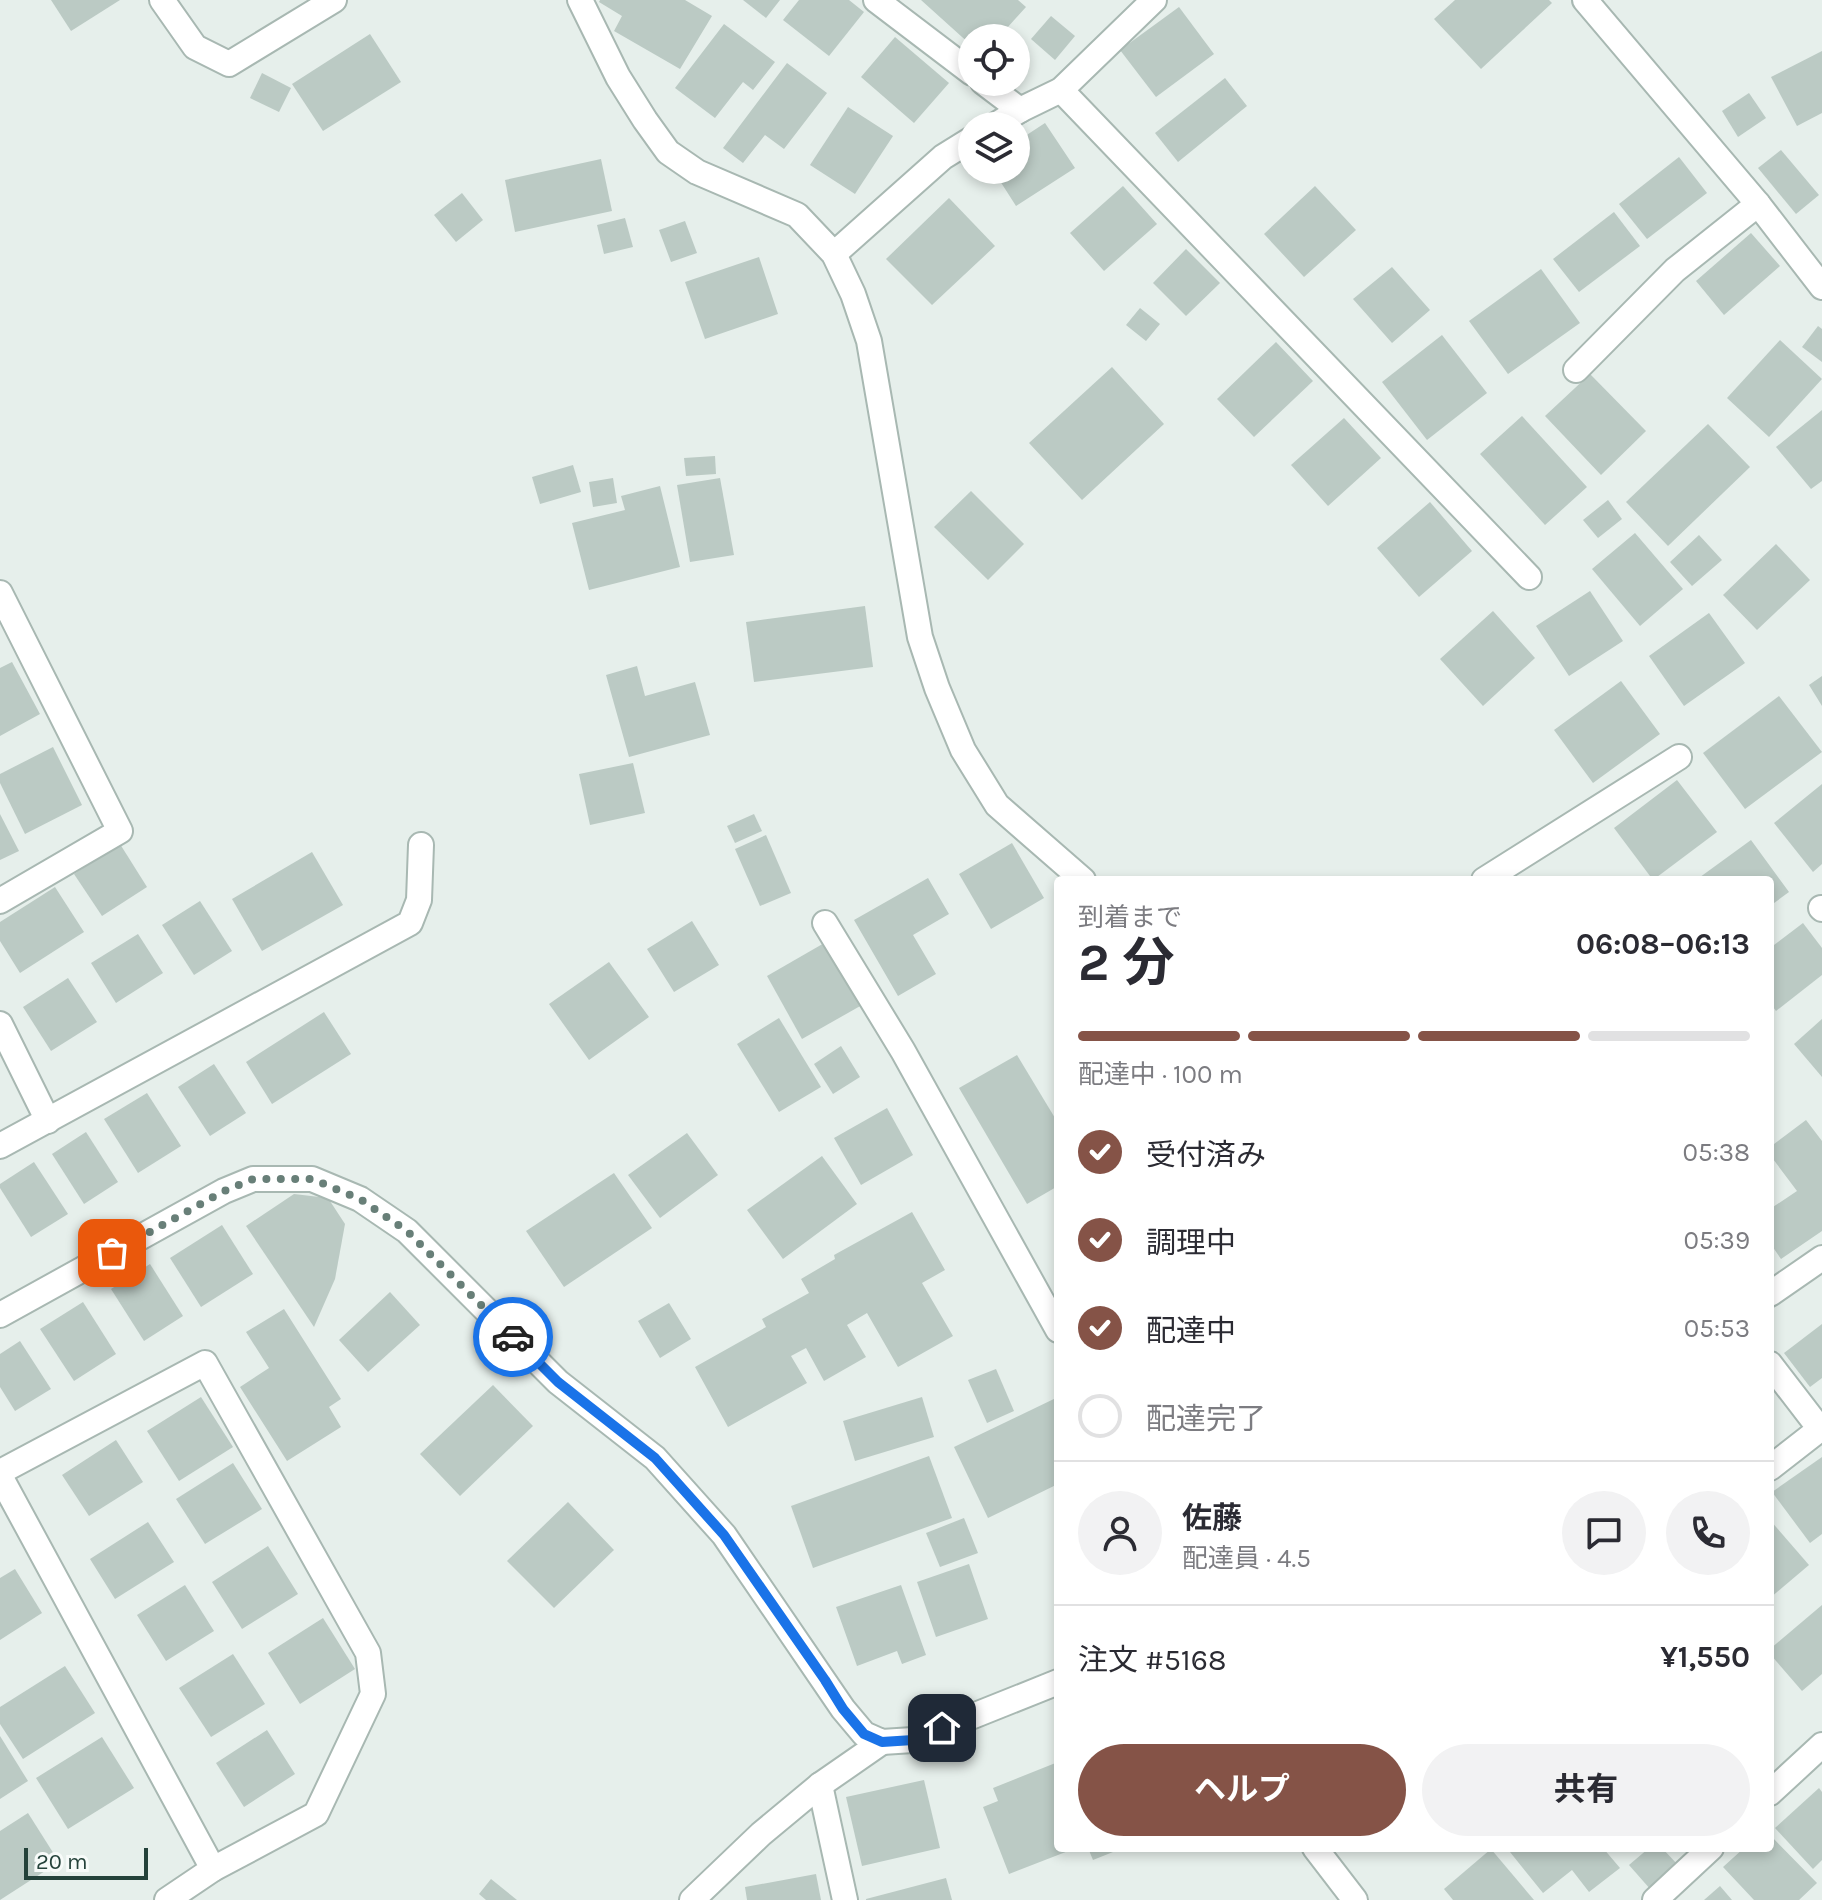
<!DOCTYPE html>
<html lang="ja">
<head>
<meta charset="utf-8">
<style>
	:root { --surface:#fff; --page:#f2f2f3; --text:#2b2b33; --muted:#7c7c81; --line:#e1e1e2; --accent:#855347 }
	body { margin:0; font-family:Karla,"Noto Sans JP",sans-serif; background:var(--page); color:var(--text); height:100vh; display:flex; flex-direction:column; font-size:30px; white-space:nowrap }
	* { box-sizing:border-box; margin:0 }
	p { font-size:26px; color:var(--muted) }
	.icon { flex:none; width:44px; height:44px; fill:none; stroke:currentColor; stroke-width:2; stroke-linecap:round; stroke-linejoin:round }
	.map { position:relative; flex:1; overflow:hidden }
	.side { position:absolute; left:1054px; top:876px; width:720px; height:976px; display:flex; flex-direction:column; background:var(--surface); border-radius:8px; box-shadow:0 4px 12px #0003 }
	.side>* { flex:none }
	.buttons { position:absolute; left:958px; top:24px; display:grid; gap:16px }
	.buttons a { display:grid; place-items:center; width:72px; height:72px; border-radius:50%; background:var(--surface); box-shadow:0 4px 12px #0003; font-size:40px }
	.scale { position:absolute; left:24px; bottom:20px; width:124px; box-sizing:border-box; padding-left:8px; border:4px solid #24423a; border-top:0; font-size:22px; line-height:28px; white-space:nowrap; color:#24423a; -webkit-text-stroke:6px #f7fbf9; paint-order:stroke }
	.pin { position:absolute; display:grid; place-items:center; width:68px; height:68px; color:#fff; margin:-34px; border-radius:16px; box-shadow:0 4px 12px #0006 }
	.courier { position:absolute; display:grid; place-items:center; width:80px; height:80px; margin:-40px; border:6px solid #1a73e8; border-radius:50%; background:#fff; color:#222; box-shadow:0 2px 10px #0007 }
	.summary em { font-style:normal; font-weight:700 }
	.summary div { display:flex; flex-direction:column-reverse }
	.summary { display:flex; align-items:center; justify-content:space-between; height:136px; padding:0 24px }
	h1 { font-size:52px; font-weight:700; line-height:60px }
	.bar { display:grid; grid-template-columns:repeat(4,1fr); gap:12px 8px; align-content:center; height:96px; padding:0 24px }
	.bar i { height:10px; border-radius:6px; background:var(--line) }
	.bar .on { background:var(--accent) }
	.bar p { grid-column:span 4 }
	.line { display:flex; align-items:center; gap:20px; padding:0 24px; border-top:2px solid var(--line) }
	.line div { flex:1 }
	.round { display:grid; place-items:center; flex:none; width:84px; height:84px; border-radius:42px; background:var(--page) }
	ol { padding:0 24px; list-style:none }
	li { display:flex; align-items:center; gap:24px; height:88px }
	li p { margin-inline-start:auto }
	li .icon { padding:8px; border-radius:50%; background:var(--accent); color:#fff; stroke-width:4 }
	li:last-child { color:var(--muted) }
	li i { width:44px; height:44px; border:4px solid var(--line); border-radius:50% }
	.cta { display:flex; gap:16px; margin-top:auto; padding:16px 24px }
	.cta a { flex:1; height:92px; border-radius:48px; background:var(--accent); color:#fff; font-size:32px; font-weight:700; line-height:92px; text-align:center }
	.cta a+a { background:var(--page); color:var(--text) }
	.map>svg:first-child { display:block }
</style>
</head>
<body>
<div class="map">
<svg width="1822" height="1900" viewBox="0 0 1822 1900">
	<rect width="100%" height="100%" fill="#e6efeb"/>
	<g fill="#bbcac4">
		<path d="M51 0H120L71 31Z"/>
		<path d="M600 0H685L712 16 680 69 614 31 622 16 599 2Z"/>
		<path d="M743 0H780L766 18Z"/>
		<path d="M799 0H849L864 12 829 56 783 20Z"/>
		<path d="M921 0H1018L1026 7 998 38H972V46Z"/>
		<path d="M1455 0H1549L1552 3 1481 69 1434 19Z"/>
		<path d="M1179 7 1214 54 1156 97 1120 50Z"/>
		<path d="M1051 16 1075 36 1055 60 1031 39Z"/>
		<path d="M724 24 775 62 753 90 743 82 715 118 675 88Z"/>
		<path d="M370 34 401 82 323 131 292 84Z"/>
		<path d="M895 37 949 83 914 123 861 77Z"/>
		<path d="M1822 51V113L1797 126 1771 77Z"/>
		<path d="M787 63 827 93 784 149 765 135 743 163 723 148Z"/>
		<path d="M262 73 291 88 279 112 250 98Z"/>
		<path d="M1225 78 1247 106 1178 162 1155 133Z"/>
		<path d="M1749 93 1766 118 1738 137 1722 111Z"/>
		<path d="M848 107 893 136 855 194 810 165Z"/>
		<path d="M1045 123 1075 168 1016 206 993 170H1016V142Z"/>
		<path d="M1781 150 1819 195 1796 214 1758 168Z"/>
		<path d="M1679 157 1707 193 1647 239 1619 204Z"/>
		<path d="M601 159 612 211 515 232 505 180Z"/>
		<path d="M1123 186 1157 224 1104 271 1070 233Z"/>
		<path d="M1315 186 1356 230 1304 277 1264 234Z"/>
		<path d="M462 193 483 220 456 242 434 215Z"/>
		<path d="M949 198 995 246 932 305 886 259Z"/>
		<path d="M1614 212 1640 246 1579 292 1553 259Z"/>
		<path d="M625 218 633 247 604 254 597 225Z"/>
		<path d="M685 221 697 253 671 262 659 230Z"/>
		<path d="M1751 233 1780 266 1724 315 1696 281Z"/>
		<path d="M1186 249 1220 283 1186 316 1153 283Z"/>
		<path d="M759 257 778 314 705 339 685 282Z"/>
		<path d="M1392 267 1430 310 1392 343 1353 299Z"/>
		<path d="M1541 269 1580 323 1508 374 1469 321Z"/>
		<path d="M1140 308 1160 324 1146 341 1126 325Z"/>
		<path d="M1818 326 1822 329V362L1802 347Z"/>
		<path d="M1442 335 1487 393 1427 440 1382 382Z"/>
		<path d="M1780 340 1822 379 1769 437 1727 398Z"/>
		<path d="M1276 342 1313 381 1254 437 1217 399Z"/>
		<path d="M1112 367 1164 424 1082 500 1029 443Z"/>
		<path d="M1590 374 1646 431 1601 475 1545 416Z"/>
		<path d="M1822 410V481L1811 489 1776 447Z"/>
		<path d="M1522 416 1587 487 1545 525 1480 454Z"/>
		<path d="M1344 418 1381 458 1328 506 1291 465Z"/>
		<path d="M1708 424 1750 467 1668 546 1626 502Z"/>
		<path d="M715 456 716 474 686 476 684 458Z"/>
		<path d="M573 465 581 492 540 504 532 477Z"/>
		<path d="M613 478 617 503 593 507 589 482Z"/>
		<path d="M720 478 734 555 690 562 677 485Z"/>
		<path d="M660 486 680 567 589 590 572 523 625 510 621 496Z"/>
		<path d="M971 491 1024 544 988 580 934 527Z"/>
		<path d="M1608 500 1622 519 1598 538 1583 520Z"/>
		<path d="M1430 502 1472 551 1419 597 1377 548Z"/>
		<path d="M1635 533 1683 589 1640 626 1592 569Z"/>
		<path d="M1699 535 1722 560 1692 586 1670 562Z"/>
		<path d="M1776 544 1810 580 1757 630 1723 595Z"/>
		<path d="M1590 591 1623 641 1569 676 1536 626Z"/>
		<path d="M865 606 873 667 754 682 746 622Z"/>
		<path d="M1493 611 1535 658 1483 706 1440 659Z"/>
		<path d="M1709 613 1745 663 1684 706 1649 656Z"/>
		<path d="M12 662 40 714 0 736V668Z"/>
		<path d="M637 666 645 696 695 682 710 735 629 757 606 675Z"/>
		<path d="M1822 676V706L1809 685Z"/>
		<path d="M1621 681 1660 734 1593 783 1554 730Z"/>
		<path d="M1779 696 1822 752 1745 809 1703 753Z"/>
		<path d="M53 747 82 805 25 834 0 783V774Z"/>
		<path d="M633 763 645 813 590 825 579 774Z"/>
		<path d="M1677 780 1717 832 1653 880 1614 828Z"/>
		<path d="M1822 784V864L1813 872 1774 823Z"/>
		<path d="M0 814 19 851 0 860Z"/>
		<path d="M754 814 762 831 735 843 727 826Z"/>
		<path d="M766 835 791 893 760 906 735 849Z"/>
		<path d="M1751 840 1789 892 1770 906V880H1696Z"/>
		<path d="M1012 843 1044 898 991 929 959 874Z"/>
		<path d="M120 844 147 887 102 916 74 874Z"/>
		<path d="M312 852 343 905 262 951 232 899Z"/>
		<path d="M928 878 949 914 913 935 936 974 898 996 854 920Z"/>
		<path d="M55 887 84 932 20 973 0 941V922Z"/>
		<path d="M200 901 232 951 194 975 162 925Z"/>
		<path d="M692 921 719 965 674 992 647 949Z"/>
		<path d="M1803 923 1822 948V975L1776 1011 1770 1003V948Z"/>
		<path d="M138 934 163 973 116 1003 91 963Z"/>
		<path d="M826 942 862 1005 802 1039 767 976Z"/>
		<path d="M609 962 649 1017 589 1060 549 1004Z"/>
		<path d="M68 978 97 1022 51 1051 23 1007Z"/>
		<path d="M324 1012 351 1054 272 1104 246 1062Z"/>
		<path d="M779 1018 821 1087 779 1112 737 1044Z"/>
		<path d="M1822 1019V1077L1794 1044Z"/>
		<path d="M841 1046 860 1077 833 1094 814 1064Z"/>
		<path d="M1017 1055 1058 1123V1186L1027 1204 959 1088Z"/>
		<path d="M214 1064 246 1113 210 1136 178 1087Z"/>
		<path d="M147 1093 181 1146 138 1173 104 1119Z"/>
		<path d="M887 1108 913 1155 861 1185 834 1138Z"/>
		<path d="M1806 1120 1822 1141V1231L1781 1259 1770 1243V1209L1797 1191 1770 1155V1147Z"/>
		<path d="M86 1132 118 1182 84 1204 52 1154Z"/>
		<path d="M687 1133 718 1175 660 1218 628 1175Z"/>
		<path d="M822 1156 857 1204 783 1259 747 1210Z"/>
		<path d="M34 1162 68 1214 31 1237 0 1188V1184Z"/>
		<path d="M614 1173 652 1228 564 1287 526 1231Z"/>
		<path d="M294 1194 328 1198 345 1224 335 1279 314 1327 246 1226Z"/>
		<path d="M912 1212 945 1270 922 1283 953 1336 898 1367 867 1313 847 1325 866 1357 824 1381 806 1348 791 1356 807 1383 728 1427 695 1367 766 1327 762 1319 809 1293 801 1279 835 1259 834 1255Z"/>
		<path d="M222 1225 253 1274 201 1307 170 1258Z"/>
		<path d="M150 1264 183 1316 144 1341 111 1289Z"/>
		<path d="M390 1292 420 1325 368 1372 339 1340Z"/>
		<path d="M83 1302 116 1354 74 1381 40 1329Z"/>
		<path d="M669 1303 691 1339 660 1358 638 1321Z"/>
		<path d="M284 1309 341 1399 329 1407 341 1427 287 1461 240 1387 269 1368 246 1332Z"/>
		<path d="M1822 1324V1378L1810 1387 1784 1353Z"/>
		<path d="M20 1341 51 1389 15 1411 0 1387V1354Z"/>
		<path d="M996 1369 1014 1411 987 1423 968 1380Z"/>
		<path d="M493 1385 533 1426 460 1496 420 1454Z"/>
		<path d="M201 1397 233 1447 179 1481 147 1431Z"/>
		<path d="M922 1397 934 1437 855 1461 843 1421Z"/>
		<path d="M1058 1397V1484L988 1518 954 1447Z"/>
		<path d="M116 1440 143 1482 89 1516 62 1475Z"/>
		<path d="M929 1456 952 1518 813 1568 791 1506Z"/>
		<path d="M1822 1457V1534L1810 1543 1772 1492Z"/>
		<path d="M233 1463 262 1509 205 1544 176 1499Z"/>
		<path d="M568 1502 614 1550 554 1608 507 1561Z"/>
		<path d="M964 1518 978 1553 940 1567 926 1533Z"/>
		<path d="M1770 1520 1809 1565 1770 1598Z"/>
		<path d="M148 1522 174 1562 115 1599 90 1559Z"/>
		<path d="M268 1546 298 1594 242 1629 212 1582Z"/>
		<path d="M969 1564 988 1619 936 1637 917 1582Z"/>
		<path d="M15 1569 42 1613 0 1640V1578Z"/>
		<path d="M185 1585 214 1631 166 1661 137 1615Z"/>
		<path d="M901 1585 926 1655 902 1664 897 1651 857 1666 836 1607Z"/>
		<path d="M1822 1605V1674L1802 1691 1770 1654V1649Z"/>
		<path d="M323 1618 355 1669 300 1704 268 1653Z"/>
		<path d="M233 1654 265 1704 211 1737 179 1688Z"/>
		<path d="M65 1666 95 1713 23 1759 0 1724V1707Z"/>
		<path d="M267 1730 295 1774 244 1807 216 1763Z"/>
		<path d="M0 1736 28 1781 0 1799Z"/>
		<path d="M102 1737 134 1788 68 1829 36 1778Z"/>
		<path d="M1058 1762V1848H1076L1009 1874 983 1807 998 1801 993 1788Z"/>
		<path d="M924 1780 940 1848 862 1866 846 1797Z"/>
		<path d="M1819 1788 1822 1792V1860L1813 1869 1775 1828Z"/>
		<path d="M28 1813 59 1862 0 1900V1831Z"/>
		<path d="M1770 1835 1817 1883 1799 1900H1754L1723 1867 1744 1848H1770Z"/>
		<path d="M1088 1848H1123L1093 1860Z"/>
		<path d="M1515 1848H1603L1620 1868 1589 1892 1572 1870 1543 1893 1510 1852Z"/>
		<path d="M1649 1848H1662L1678 1865 1651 1890 1629 1865Z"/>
		<path d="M1491 1849 1534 1900H1453L1444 1889Z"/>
		<path d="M816 1874 821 1900H747L745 1887Z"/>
		<path d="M946 1878 952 1900H866V1899Z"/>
		<path d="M491 1879 517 1900H486L479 1894Z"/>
		<path d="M1720 1886 1732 1900H1704Z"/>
	</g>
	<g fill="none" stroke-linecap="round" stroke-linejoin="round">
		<defs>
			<g id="minor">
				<path d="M162 0 195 47 229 64 334 0"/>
				<path d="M580 0 618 77 645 120 668 152 697 172 797 215 834 254 853 294 869 341 920 637 937 688 963 750 997 805 1083 880"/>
				<path d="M876 0 972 73"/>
				<path d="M1585 0 1758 204 1822 287"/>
				<path d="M983 82 1020 110"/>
				<path d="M1061 90 1529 577"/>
				<path d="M994 126 1020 110 1061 90 1154 0"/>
				<path d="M834 254 943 157 972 139"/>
				<path d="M1576 370 1675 270 1758 204"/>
				<path d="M0 593 120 831 0 901"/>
				<path d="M1484 880 1679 757"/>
				<path d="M1821 908 1822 909"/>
				<path d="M825 923 903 1051 1058 1330"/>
				<path d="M0 1024 48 1121"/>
				<path d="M0 1146 410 923 419 900 421 845"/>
				<path d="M1770 1294 1822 1258"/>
				<path d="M0 1315 224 1191 253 1179H312L360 1199 407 1231 558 1382 655 1458 724 1535 843 1709 864 1734 882 1742 913 1740 1058 1682"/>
				<path d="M1770 1364 1820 1429 1770 1468"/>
				<path d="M0 1472 205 1363 368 1653 373 1694 316 1814 213 1869"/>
				<path d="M0 1476 213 1869 167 1900"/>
				<path d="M820 1785 845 1900"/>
				<path d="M1770 1793 1822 1745"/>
				<path d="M1315 1848 1355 1900"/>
				<path d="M692 1900 761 1834 820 1785 882 1742"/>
				<path d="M1655 1900 1711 1848"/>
			</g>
		</defs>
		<use href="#minor" stroke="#a8b8b2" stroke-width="28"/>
		<use href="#minor" stroke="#fff" stroke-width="24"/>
	</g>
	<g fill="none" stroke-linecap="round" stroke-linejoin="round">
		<path stroke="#687f78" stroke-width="8" stroke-dasharray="0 14.4" d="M112 1253 224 1191 253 1179H312L360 1199 407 1231 513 1337"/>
		<path stroke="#1a73e8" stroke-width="10" d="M513 1337 558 1382 655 1458 724 1535 825 1680 843 1709 864 1734 882 1742 913 1740 942 1728"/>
	</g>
</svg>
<div class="buttons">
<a><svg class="icon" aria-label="locate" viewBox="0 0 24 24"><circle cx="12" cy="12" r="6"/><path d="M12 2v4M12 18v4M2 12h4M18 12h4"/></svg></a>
<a><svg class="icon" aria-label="layers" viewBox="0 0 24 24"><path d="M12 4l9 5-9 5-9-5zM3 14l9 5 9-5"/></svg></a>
</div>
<div class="scale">20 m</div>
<div class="pin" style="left:112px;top:1253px;background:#ea580c"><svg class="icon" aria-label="bag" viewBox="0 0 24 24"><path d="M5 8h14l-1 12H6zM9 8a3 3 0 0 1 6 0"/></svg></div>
<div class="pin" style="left:942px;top:1728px;background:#1f2937"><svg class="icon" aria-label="home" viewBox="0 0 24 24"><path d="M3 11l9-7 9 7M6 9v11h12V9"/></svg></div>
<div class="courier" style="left:513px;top:1337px"><svg class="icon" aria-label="car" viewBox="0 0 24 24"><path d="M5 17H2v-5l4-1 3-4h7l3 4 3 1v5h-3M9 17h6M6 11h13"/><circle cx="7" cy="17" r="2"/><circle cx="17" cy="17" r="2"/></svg></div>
<section class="side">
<div class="summary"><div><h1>2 分</h1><p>到着まで</p></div><em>06:08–06:13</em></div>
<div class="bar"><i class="on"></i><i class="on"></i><i class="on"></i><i></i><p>配達中 · 100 m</p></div>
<ol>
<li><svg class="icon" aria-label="check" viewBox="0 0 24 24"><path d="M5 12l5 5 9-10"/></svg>受付済み<p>05:38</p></li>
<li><svg class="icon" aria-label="check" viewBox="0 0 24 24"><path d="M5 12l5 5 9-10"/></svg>調理中<p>05:39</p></li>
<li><svg class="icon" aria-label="check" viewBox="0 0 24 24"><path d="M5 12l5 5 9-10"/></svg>配達中<p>05:53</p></li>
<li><i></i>配達完了</li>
</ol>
<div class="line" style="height:144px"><a class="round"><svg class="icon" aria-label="person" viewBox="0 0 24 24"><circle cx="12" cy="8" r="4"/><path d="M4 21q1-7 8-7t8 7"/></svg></a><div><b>佐藤</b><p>配達員 · 4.5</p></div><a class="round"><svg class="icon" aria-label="chat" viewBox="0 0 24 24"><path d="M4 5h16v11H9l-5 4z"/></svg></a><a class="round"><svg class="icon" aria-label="phone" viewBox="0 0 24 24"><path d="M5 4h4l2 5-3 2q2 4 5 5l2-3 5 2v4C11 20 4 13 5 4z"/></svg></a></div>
<div class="line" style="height:104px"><div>注文 #5168</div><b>¥1,550</b></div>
<div class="cta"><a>ヘルプ</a><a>共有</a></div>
</section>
</div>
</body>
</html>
